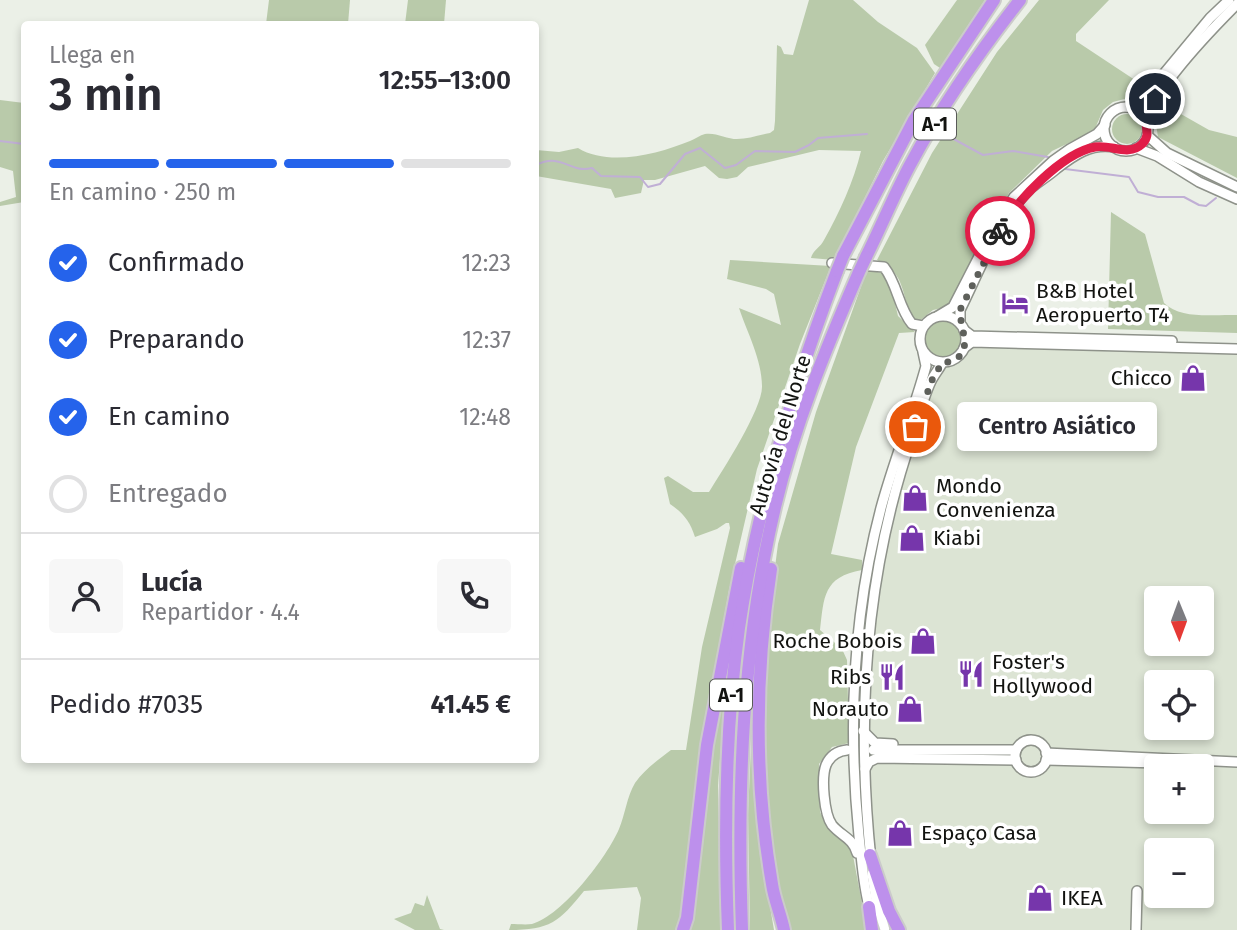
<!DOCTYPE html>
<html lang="es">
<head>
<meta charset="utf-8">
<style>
	:root { --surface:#fff; --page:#f7f7f7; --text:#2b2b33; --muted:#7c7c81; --line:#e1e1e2; --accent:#2563eb }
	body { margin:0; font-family:"Fira Sans",sans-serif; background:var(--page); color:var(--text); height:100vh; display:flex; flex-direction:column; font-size:26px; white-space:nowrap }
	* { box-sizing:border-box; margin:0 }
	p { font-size:23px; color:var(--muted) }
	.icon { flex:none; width:38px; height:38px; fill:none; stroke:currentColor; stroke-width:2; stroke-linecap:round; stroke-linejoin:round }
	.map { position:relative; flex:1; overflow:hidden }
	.details { position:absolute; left:21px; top:21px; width:518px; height:742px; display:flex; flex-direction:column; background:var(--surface); border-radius:7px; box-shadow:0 4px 10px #0003 }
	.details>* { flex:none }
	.needle { width:46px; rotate:179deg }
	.tools { position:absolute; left:1144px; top:586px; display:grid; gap:14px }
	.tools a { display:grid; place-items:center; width:70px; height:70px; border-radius:7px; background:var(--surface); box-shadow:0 4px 10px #0003; font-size:35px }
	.pin { position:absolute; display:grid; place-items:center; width:60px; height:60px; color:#fff; margin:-30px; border:4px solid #fff; border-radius:50%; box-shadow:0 2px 7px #0007 }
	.courier { position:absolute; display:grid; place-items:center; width:70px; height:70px; margin:-35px; border:5px solid #e11d48; border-radius:50%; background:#fff; color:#222; box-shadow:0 2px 9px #0007 }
	.bubble { position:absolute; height:49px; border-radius:7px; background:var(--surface); box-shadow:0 4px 10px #0003; font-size:23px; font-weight:600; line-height:49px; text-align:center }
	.overview em { font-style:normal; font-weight:600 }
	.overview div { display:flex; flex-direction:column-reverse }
	.overview { display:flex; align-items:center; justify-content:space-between; height:119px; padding:0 28px }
	h1 { font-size:46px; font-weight:600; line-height:52px }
	.bar { display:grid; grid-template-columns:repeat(4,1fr); gap:10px 7px; align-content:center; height:84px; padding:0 28px }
	.bar i { height:9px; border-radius:5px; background:var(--line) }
	.bar .current { background:var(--accent) }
	.bar p { grid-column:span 4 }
	.line { display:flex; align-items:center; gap:18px; padding:0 28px; border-top:2px solid var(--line) }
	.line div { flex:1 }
	.round { display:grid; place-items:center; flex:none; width:74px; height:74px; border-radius:7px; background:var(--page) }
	ol { padding:0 28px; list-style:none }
	li { display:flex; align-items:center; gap:21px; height:77px }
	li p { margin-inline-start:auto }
	li .icon { padding:7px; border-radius:50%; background:var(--accent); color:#fff; stroke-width:4 }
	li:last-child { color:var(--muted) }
	li i { width:38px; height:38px; border:4px solid var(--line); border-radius:50% }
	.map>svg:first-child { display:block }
</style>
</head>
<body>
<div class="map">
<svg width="1237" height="930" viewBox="0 0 1237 930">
	<rect width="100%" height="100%" fill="#ebf0e7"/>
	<path fill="#dce4d4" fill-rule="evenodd" d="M973 346 1237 349V930H885L864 778 873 601 903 462 938 370 961 362ZM1157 598H1202V644H1157ZM1157 682H1202V728H1157ZM1157 766H1202V812H1157ZM1157 850H1202V896H1157Z"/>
	<g fill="#b9caaa">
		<path d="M269 0H350L348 24H266Z"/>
		<path d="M408 0H446L444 24H405Z"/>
		<path d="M809 0H853L878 22 917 48 935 73 883 161 834 260 811 258C813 250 820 248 824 240 839 213 854 181 861 151L819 150 748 167 737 177 727 179 719 178 705 166 655 180H644L641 193 615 198 611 189 536 176V150L559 152 578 148C609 167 658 154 690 141 695 139 700 135 705 134 715 132 727 139 737 139 748 139 759 135 770 133L774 130 775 121 777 45 781 47 784 54 793 55Z"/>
		<path d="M957 0H985L940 68 934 64 925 45Z"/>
		<path d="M1039 0H1109L1076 34V41L1141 84 1132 97 1113 102 1103 110 1094 131 1052 151 1009 193 947 307 933 310 918 322C902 307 907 285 892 270 888 266 882 263 877 260L932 153 997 52Z"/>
		<path d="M0 100 24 103V202L0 206V202L16 197 13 171 0 167Z"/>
		<path d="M1165 105 1209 130 1237 137V178L1158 137 1155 118Z"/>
		<circle cx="1127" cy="129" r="15"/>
		<path d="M1111 212 1145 234 1164 303C1181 320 1214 314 1237 315V333L1108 329Z"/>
		<path d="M730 260 831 266 800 344 757 469 729 590 700 751 679 930H637L641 898 637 887 584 891C559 922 550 930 509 930L511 924C517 924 526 925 532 924 563 915 607 857 619 829 625 815 627 796 635 783 644 770 659 759 671 750H686L702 647 730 528 729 523H726L717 529 695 537C690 521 683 513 670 504L664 478 668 476 693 492H709C723 470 763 408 762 386 762 360 747 332 739 308L781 325 774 294 766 289 727 279Z"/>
		<path d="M867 270 882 273 890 283 898 316 915 332 899 333 856 447 831 554 862 560V570C823 577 824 597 820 630L842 649 847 660 849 743 832 747 819 764 820 812 829 829 851 845 867 930H789L775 880 766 793 762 667 778 544 816 412Z"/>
		<circle cx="943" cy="339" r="18"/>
		<path d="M721 692H725L718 786 721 930H690Z"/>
		<path d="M753 702 762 859 774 930H750L748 814Z"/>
		<path d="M427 895 440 929 444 930H415L394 919 411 913 415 903 424 906Z"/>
	</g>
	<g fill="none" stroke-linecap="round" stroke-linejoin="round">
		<g stroke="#c0afd5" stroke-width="2">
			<path d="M950 137 983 155 1013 151 1048 157"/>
			<path d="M0 141 24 144"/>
			<path d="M536 165C563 152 569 174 592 168L601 176 640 177 648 187 660 184 685 154 700 148 725 168 736 165 755 151 795 152 809 145 818 138 867 134"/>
			<path d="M1065 169 1129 177 1138 192 1158 197H1184L1199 205 1206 206 1216 198"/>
		</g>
		<defs>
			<g id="minor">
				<path d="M1127 107 1138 102 1147 94 1210 18 1229 0"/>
				<circle cx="1126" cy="129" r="22"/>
				<path d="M1146 119C1160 83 1209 32 1237 4"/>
				<path d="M1147 135 1167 153 1237 187"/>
				<path d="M1136 148 1157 156 1199 182 1237 199"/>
				<path d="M832 263 884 267C898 285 898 307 912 324L923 326"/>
				<circle cx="943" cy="339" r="23"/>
				<path d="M938 316 953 307 989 237 1014 197 1053 161 1070 149 1097 134 1105 125"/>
				<path d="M960 323V310C979 272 999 218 1030 189 1038 182 1048 176 1056 169 1074 155 1091 143 1114 147"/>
				<path d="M964 330 972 336 1172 341"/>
				<path d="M964 348 972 342 1237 349"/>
				<path d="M863 731 875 743 893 744"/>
				<circle cx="1031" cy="756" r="16"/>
				<path d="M847 750C837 751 830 756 826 765 821 778 824 814 832 825 841 836 853 838 857 853"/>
				<path d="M873 750H1016"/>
				<path d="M1046 753 1237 762"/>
				<path d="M1046 760 1159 763"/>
				<path d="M865 769 869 762 877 758 1016 760"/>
				<path d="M871 860C856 717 865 573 912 437 918 419 923 398 931 381 934 375 939 369 942 363"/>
				<path d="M872 874 876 900 885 930"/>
				<path d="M870 910C863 886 862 861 859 836 848 727 853 614 881 508 894 460 913 414 926 366L923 352"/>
				<path d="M1136 930 1137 891"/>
			</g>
			<g id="highway">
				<path d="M843 256 914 120 994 0"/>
				<path d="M866 257C881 227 894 195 910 165 941 107 980 51 1020 0"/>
				<path d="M771 569C755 673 754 780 772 884 774 899 781 915 784 930"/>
				<path d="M870 855 889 911 899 930"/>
				<path d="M869 907 872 930"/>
				<path d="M683 930 687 918 707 745 741 568"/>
				<path d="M728 930C724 829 725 728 739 628 757 505 793 387 837 271"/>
				<path d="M742 930C737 788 742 647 775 507 794 426 826 348 859 272"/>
			</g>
		</defs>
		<use href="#minor" stroke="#8e928a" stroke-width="12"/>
		<use href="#highway" stroke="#cbcbca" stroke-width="16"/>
		<use href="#minor" stroke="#fff" stroke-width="9"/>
		<use href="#highway" stroke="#bd90ec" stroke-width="12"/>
		<defs>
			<g id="highway-bridge">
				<path d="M837 271 843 256"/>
				<path d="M859 272 866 257"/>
			</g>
		</defs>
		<use href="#highway-bridge" stroke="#cbcbca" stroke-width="16" stroke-linecap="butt"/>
		<use href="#highway-bridge" stroke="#bd90ec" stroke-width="12"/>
	</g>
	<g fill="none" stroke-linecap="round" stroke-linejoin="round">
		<path stroke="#5e605b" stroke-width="7" stroke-dasharray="0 12.6" d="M915 427 932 380 942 363C978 358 960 332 960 310L1000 231"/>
		<path stroke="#e11d48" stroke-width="9" d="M1000 231C1015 202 1062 153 1095 147 1111 144 1128 157 1142 144 1151 135 1145 128 1146 119 1146 113 1152 104 1155 99"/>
	</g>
	<defs>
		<symbol id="hotel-bare" viewBox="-9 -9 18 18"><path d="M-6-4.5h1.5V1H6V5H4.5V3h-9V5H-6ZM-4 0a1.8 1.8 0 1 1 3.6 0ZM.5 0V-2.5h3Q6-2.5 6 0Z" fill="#7636ab" stroke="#fff" stroke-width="2.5" paint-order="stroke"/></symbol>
		<symbol id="shop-bare" viewBox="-9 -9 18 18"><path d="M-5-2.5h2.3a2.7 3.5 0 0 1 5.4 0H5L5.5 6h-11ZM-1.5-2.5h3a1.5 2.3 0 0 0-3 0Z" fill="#7636ab" stroke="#fff" stroke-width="2.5" paint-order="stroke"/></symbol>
		<symbol id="restaurant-bare" viewBox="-9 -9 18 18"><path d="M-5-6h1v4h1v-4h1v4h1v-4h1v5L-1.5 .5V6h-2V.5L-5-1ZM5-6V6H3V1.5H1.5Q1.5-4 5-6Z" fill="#7636ab" stroke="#fff" stroke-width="2.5" paint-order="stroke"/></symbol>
	</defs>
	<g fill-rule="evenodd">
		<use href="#hotel-bare" x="996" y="284" width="38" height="38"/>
		<use href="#shop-bare" x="1174" y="359" width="38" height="38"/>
		<use href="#shop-bare" x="896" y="479" width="38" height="38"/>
		<use href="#shop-bare" x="893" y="519" width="38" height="38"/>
		<use href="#shop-bare" x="904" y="622" width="38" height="38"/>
		<use href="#restaurant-bare" x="952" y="655" width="38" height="38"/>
		<use href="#restaurant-bare" x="873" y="658" width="38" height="38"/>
		<use href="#shop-bare" x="891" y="690" width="38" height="38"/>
		<use href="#shop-bare" x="881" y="814" width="38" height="38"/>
		<use href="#shop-bare" x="1021" y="879" width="38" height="38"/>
	</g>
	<g text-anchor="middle" stroke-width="7" stroke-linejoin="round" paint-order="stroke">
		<g fill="#fff" stroke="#595a58" stroke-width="2">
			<rect x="914" y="108.5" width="42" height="31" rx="5"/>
			<rect x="710" y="679.5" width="42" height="31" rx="5"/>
		</g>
		<g font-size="19" font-weight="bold" fill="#121310">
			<text x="935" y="131">A-1</text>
			<text x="731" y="702">A-1</text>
		</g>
		<g font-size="21" fill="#121310" stroke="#fff" text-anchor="start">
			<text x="1036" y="298">B&amp;B Hotel<tspan x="1036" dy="24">Aeropuerto T4</tspan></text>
			<text x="1172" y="385" text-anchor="end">Chicco</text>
			<text x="936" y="493">Mondo<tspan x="936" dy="24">Convenienza</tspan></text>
			<text x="933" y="545">Kiabi</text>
			<text x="902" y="648" text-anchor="end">Roche Bobois</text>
			<text x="992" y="669">Foster's<tspan x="992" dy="24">Hollywood</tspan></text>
			<text x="871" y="684" text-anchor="end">Ribs</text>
			<text x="889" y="716" text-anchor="end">Norauto</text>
			<text x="921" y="840">Espaço Casa</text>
			<text x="1061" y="905">IKEA</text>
		</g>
		<g font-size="21" fill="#121310" stroke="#fff">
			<text transform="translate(780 435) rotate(-73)" y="7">Autovía del Norte</text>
		</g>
	</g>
</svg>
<div class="tools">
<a><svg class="needle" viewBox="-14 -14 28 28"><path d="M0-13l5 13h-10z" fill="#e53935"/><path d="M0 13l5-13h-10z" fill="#7c7c81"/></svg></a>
<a><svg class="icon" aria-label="locate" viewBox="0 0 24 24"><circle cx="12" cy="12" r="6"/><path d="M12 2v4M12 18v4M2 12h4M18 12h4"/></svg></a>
<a>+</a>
<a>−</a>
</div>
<div class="pin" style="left:915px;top:427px;background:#ea580c"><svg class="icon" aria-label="bag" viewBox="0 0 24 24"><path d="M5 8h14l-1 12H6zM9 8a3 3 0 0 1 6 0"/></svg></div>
<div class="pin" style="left:1155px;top:99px;background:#1f2937"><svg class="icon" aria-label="home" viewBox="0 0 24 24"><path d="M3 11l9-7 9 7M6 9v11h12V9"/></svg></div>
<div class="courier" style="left:1000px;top:231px"><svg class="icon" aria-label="bike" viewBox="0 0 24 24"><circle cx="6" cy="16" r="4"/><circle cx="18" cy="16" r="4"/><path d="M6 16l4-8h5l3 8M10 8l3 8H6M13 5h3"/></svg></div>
<div class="bubble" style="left:957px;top:402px;width:200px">Centro Asiático</div>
<section class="details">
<div class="overview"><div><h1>3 min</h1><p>Llega en</p></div><em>12:55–13:00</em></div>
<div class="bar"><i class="current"></i><i class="current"></i><i class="current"></i><i></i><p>En camino · 250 m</p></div>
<ol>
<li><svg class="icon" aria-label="check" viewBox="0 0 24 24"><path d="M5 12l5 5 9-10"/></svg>Confirmado<p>12:23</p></li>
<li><svg class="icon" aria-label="check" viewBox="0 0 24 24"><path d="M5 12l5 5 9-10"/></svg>Preparando<p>12:37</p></li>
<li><svg class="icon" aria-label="check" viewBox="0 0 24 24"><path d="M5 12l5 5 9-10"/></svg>En camino<p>12:48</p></li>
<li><i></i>Entregado</li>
</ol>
<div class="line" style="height:126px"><a class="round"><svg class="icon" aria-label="person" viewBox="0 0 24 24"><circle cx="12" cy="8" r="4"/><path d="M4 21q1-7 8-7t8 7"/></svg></a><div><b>Lucía</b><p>Repartidor · 4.4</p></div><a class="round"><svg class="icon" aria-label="phone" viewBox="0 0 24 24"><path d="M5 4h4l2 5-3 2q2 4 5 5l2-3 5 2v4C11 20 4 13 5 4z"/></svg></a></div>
<div class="line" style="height:91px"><div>Pedido #7035</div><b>41.45 €</b></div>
</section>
</div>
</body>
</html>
